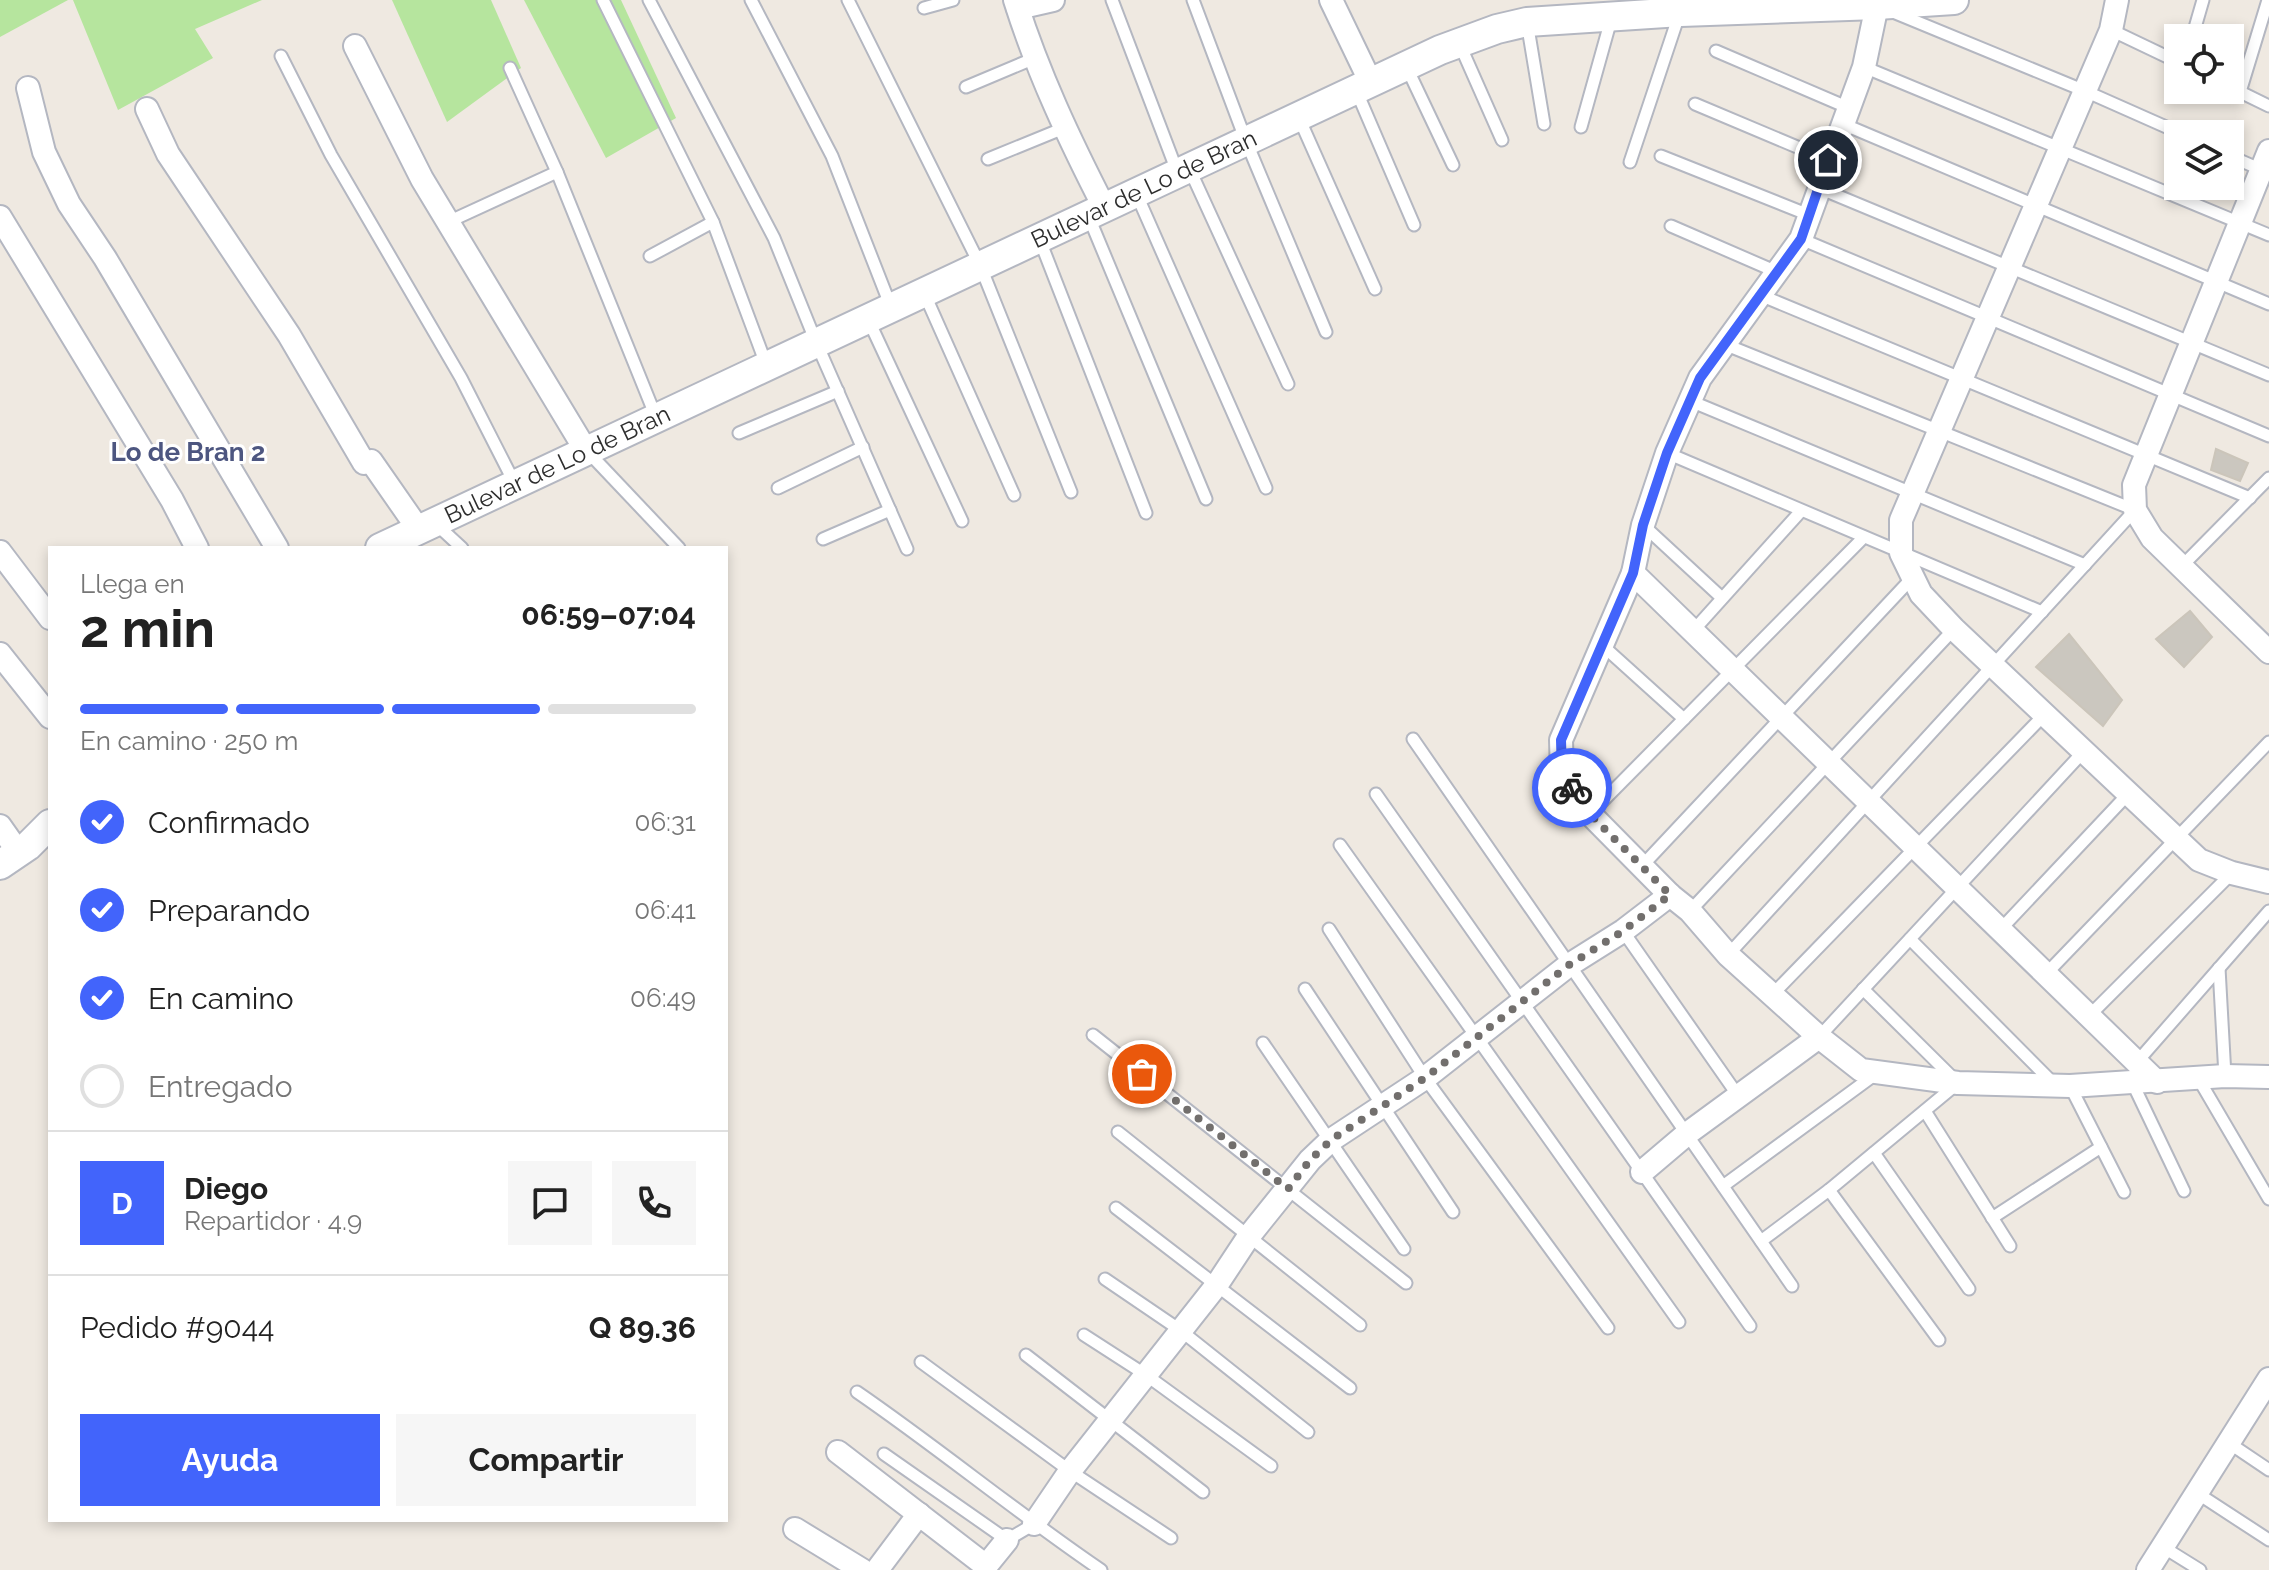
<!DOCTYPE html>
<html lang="es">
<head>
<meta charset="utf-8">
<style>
	:root { --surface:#fff; --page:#f6f6f6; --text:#222; --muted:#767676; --line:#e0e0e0; --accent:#4264fb }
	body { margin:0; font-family:Raleway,sans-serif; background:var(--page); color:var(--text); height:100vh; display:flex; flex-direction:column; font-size:30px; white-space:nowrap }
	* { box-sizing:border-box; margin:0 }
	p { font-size:26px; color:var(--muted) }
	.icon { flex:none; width:44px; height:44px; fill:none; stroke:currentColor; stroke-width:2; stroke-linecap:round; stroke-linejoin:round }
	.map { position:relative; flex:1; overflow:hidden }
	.side { position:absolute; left:48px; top:546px; width:680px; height:976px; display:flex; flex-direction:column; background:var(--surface); border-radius:0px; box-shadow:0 4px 12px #0003 }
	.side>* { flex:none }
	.controls { position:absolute; left:2164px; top:24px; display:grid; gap:16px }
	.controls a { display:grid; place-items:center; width:80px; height:80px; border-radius:0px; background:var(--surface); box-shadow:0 4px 12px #0003; font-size:40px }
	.pin { position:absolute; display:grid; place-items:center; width:68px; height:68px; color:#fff; margin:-34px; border:4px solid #fff; border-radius:50%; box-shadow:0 2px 8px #0007 }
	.courier { position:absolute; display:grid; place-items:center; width:80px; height:80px; margin:-40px; border:6px solid #4264fb; border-radius:50%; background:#fff; color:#222; box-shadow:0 2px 10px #0007 }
	.head em { font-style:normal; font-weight:700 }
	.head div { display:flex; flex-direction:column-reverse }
	.head { display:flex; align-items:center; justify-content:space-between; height:136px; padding:0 32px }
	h1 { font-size:52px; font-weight:700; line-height:60px }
	.bar { display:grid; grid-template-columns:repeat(4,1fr); gap:12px 8px; align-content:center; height:96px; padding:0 32px }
	.bar i { height:10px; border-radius:6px; background:var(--line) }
	.bar .active { background:var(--accent) }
	.bar p { grid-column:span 4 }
	.line { display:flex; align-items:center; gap:20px; padding:0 32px; border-top:2px solid var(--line) }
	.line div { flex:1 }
	.round { display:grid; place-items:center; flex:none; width:84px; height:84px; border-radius:0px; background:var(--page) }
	ol { padding:0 32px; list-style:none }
	li { display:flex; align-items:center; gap:24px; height:88px }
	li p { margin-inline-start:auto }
	li .icon { padding:8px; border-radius:50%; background:var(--accent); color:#fff; stroke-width:4 }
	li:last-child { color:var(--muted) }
	li i { width:44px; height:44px; border:4px solid var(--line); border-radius:50% }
	.action { display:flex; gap:16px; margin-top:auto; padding:16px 32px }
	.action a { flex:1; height:92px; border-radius:0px; background:var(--accent); color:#fff; font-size:32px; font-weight:700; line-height:92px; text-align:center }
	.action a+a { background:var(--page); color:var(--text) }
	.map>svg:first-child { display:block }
</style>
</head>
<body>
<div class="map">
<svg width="2269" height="1570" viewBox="0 0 2269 1570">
	<rect width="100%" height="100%" fill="#efe9e1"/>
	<g fill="#b6e59e">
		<path d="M0 0H68L0 37Z"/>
		<path d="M73 0H262L195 29 213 58 118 110Z"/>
		<path d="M392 0H491L521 68 447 122Z"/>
		<path d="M524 0H621L676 118 606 158Z"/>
	</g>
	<g fill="#cbc7bf" stroke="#cbc5ba" stroke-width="2">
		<path d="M2216 449 2248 463 2240 481 2211 470Z"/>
		<path d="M2190 611 2212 637 2184 667 2156 639Z"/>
		<path d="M2069 634 2122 700 2103 726 2036 667Z"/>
	</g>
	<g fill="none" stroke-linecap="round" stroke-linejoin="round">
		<defs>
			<g id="service">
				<path d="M603 0 713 222 766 364"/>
				<path d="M649 0 774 238 816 342 907 549"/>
				<path d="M751 0 832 156 891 307"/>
				<path d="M848 0 980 265 1071 492"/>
				<path d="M1112 0 1177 171"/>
				<path d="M1193 0 1246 141 1326 332"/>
				<path d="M924 8 953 0"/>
				<path d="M1893 12 2085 91 2182 134"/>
				<path d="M1527 22 1544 124"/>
				<path d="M2111 30 2178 62"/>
				<path d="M2192 38 2203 0"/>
				<path d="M1460 45 1502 140"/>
				<path d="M1716 51 1849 108"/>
				<path d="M281 56 331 155 461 378 515 484"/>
				<path d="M1864 67 2269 235"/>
				<path d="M510 68 557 172 656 417"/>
				<path d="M1407 68 1453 165"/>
				<path d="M966 87 1035 58"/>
				<path d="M2230 87 2269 106"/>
				<path d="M1356 90 1414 225"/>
				<path d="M2240 92 2268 0"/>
				<path d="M1695 104 1828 160"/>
				<path d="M1299 118 1375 289"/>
				<path d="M1843 124 2269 304"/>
				<path d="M1581 127 1612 16"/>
				<path d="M1661 156 1809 215"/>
				<path d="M2230 156 2262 170"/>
				<path d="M988 159 1064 128"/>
				<path d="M1630 162 1679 15"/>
				<path d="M1190 170 1288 384"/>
				<path d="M1819 188 2269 375"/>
				<path d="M1136 193 1266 488"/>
				<path d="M1088 215 1206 499"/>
				<path d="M448 222 557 172"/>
				<path d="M1671 226 1777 272"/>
				<path d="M1039 238 1146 513"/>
				<path d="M1801 239 2269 436"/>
				<path d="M650 256 713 222"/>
				<path d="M925 295 1014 495"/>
				<path d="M1760 295 2250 498"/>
				<path d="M868 319 962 521"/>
				<path d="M1724 344 2135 510 1728 955"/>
				<path d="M1688 400 2085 565"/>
				<path d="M739 433 838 391"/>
				<path d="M589 453 679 548"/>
				<path d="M1667 453 2042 612"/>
				<path d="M778 488 863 447"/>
				<path d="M436 524 462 548"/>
				<path d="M1643 525 1722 598"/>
				<path d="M823 539 890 510"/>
				<path d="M2182 566 2269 478"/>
				<path d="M1693 631 1801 511"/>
				<path d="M1602 645 1684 719"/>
				<path d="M1413 739 1792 1286"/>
				<path d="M1376 794 1750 1326"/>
				<path d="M1590 814 1864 537"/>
				<path d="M1340 845 1679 1322"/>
				<path d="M1642 866 1913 577"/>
				<path d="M1690 911 1954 629"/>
				<path d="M1329 929 1425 1078 1608 1328"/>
				<path d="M2000 930 2129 793"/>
				<path d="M1623 931 1739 1097"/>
				<path d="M1910 939 2053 1083"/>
				<path d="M2219 968 2225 1076"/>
				<path d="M2046 974 2269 742"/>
				<path d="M1305 989 1453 1212"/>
				<path d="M1772 995 2045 714"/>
				<path d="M2089 1016 2232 873"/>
				<path d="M1093 1035 1406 1283"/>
				<path d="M1819 1037 2084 751"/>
				<path d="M1263 1043 1404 1249"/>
				<path d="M2137 1062 2269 911"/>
				<path d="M2198 1078 2269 1199"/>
				<path d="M2132 1082 2184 1191"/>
				<path d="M2070 1086 2124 1192"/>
				<path d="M1925 1111 2010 1246"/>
				<path d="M1118 1132 1360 1325"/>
				<path d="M1874 1153 1969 1289"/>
				<path d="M1723 1186 1877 1073"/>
				<path d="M1829 1190 1939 1340"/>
				<path d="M1116 1208 1350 1388"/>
				<path d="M1992 1218 2101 1147"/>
				<path d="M1761 1241 1829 1190 1958 1083 1863 989"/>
				<path d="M1105 1279 1180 1330 1308 1432"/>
				<path d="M1084 1335 1146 1375 1271 1466"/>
				<path d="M1026 1355 1203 1492"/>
				<path d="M921 1362 1070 1471 1171 1538"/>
				<path d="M857 1392C940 1449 1017 1513 1101 1570"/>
				<path d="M2229 1443 2269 1470"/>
				<path d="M884 1454 1007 1540 1034 1524"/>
				<path d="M2197 1493 2269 1540"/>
				<path d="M2163 1547 2200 1570"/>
			</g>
			<g id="minor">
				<path d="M1015 0C1038 73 1070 141 1105 209"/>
				<path d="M1331 0 1371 83"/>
				<path d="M2117 0 2111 30 1901 520V553L1921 594 1954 629 2199 860 2232 873 2269 882"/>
				<path d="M1877 5 1864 67 1801 239 1700 378 1667 453 1643 525 1633 573 1561 740 1562 773 1590 814 1670 895 1690 911 1728 955 1819 1037 1861 1070 1958 1083 2070 1086 2225 1076 2269 1077"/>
				<path d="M1018 8 1053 0"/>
				<path d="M355 46 422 179 585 449"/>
				<path d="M28 88 44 152 69 204 105 258 277 548"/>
				<path d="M147 109 168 154 289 335 364 463 371 461 419 530"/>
				<path d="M2269 151 2134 485 2135 510 2152 538 2269 652"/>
				<path d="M0 217 172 500 197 548"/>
				<path d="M0 552 50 618"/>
				<path d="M1633 573 2157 1082"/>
				<path d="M0 654 50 717"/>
				<path d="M0 826 19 853"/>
				<path d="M1642 1172 1688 1133 1819 1037"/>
				<path d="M838 1452 986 1566 1007 1540"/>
				<path d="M1034 1524 1070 1471 1216 1286 1249 1236 1310 1160 1331 1140 1425 1078 1569 965 1623 931 1670 895"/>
				<path d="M795 1529 862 1570"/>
				<path d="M877 1570 919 1514"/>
				<path d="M2148 1570 2269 1379"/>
			</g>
			<g id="tertiary">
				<path id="s1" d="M380 548 1440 50 1497 29 1527 22 1681 12 1877 5 1954 0"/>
				<path d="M0 865 28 846 50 824"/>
			</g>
		</defs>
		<use href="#service" stroke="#b4b7c1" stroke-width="15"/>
		<use href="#minor" stroke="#b4b7c1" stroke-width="26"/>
		<use href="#tertiary" stroke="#b4b7c1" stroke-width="32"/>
		<use href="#service" stroke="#fff" stroke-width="11"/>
		<use href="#minor" stroke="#fff" stroke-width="22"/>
		<use href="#tertiary" stroke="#fff" stroke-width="28"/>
	</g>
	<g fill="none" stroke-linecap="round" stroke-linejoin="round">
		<path stroke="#726f6d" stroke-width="8" stroke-dasharray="0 14.4" d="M1142 1074 1288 1189 1310 1160 1331 1140 1425 1078 1569 965 1623 931 1670 895 1590 814 1572 788"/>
		<path stroke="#4264fb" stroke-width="10" d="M1572 788 1562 773 1561 740 1633 573 1643 525 1667 453 1700 378 1801 239 1828 160"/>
	</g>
	<g text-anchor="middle" stroke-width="6" stroke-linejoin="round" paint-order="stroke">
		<g font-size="24" fill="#2e2e2e" stroke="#fff">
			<text dy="8" stroke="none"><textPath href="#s1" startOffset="844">Bulevar de Lo de Bran</textPath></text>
			<text dy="8" stroke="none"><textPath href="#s1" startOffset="196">Bulevar de Lo de Bran</textPath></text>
		</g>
		<g font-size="26" font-weight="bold" fill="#4d5680" stroke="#fff">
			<text x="188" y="461">Lo de Bran 2</text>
		</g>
	</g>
</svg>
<div class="controls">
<a><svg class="icon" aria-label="locate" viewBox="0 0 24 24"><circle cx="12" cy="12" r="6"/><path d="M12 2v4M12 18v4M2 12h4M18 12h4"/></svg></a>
<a><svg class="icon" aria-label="layers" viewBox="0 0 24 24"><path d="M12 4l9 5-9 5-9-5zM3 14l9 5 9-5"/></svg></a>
</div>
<div class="pin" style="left:1142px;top:1074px;background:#ea580c"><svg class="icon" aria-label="bag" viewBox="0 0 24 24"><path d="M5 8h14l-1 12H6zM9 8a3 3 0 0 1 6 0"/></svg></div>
<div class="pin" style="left:1828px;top:160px;background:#1f2937"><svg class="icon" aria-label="home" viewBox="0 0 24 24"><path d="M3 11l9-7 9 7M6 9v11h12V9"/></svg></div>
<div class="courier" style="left:1572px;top:788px"><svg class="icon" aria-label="bike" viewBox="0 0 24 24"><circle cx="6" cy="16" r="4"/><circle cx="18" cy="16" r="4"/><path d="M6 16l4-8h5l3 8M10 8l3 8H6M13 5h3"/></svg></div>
<section class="side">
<div class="head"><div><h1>2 min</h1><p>Llega en</p></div><em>06:59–07:04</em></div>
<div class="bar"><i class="active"></i><i class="active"></i><i class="active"></i><i></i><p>En camino · 250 m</p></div>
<ol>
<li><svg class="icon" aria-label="check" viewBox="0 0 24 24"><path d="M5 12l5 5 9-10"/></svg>Confirmado<p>06:31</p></li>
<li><svg class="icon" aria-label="check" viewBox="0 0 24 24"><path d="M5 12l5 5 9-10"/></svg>Preparando<p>06:41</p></li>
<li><svg class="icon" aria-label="check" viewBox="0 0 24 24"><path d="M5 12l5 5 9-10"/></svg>En camino<p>06:49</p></li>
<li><i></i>Entregado</li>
</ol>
<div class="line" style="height:144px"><b class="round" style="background:var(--accent);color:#fff">D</b><div><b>Diego</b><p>Repartidor · 4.9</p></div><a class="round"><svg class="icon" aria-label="chat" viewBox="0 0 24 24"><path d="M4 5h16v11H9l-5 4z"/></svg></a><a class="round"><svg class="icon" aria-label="phone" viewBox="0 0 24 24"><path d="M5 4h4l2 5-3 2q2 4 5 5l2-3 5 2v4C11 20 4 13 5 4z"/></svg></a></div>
<div class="line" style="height:104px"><div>Pedido #9044</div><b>Q 89.36</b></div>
<div class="action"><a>Ayuda</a><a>Compartir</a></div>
</section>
</div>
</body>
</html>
